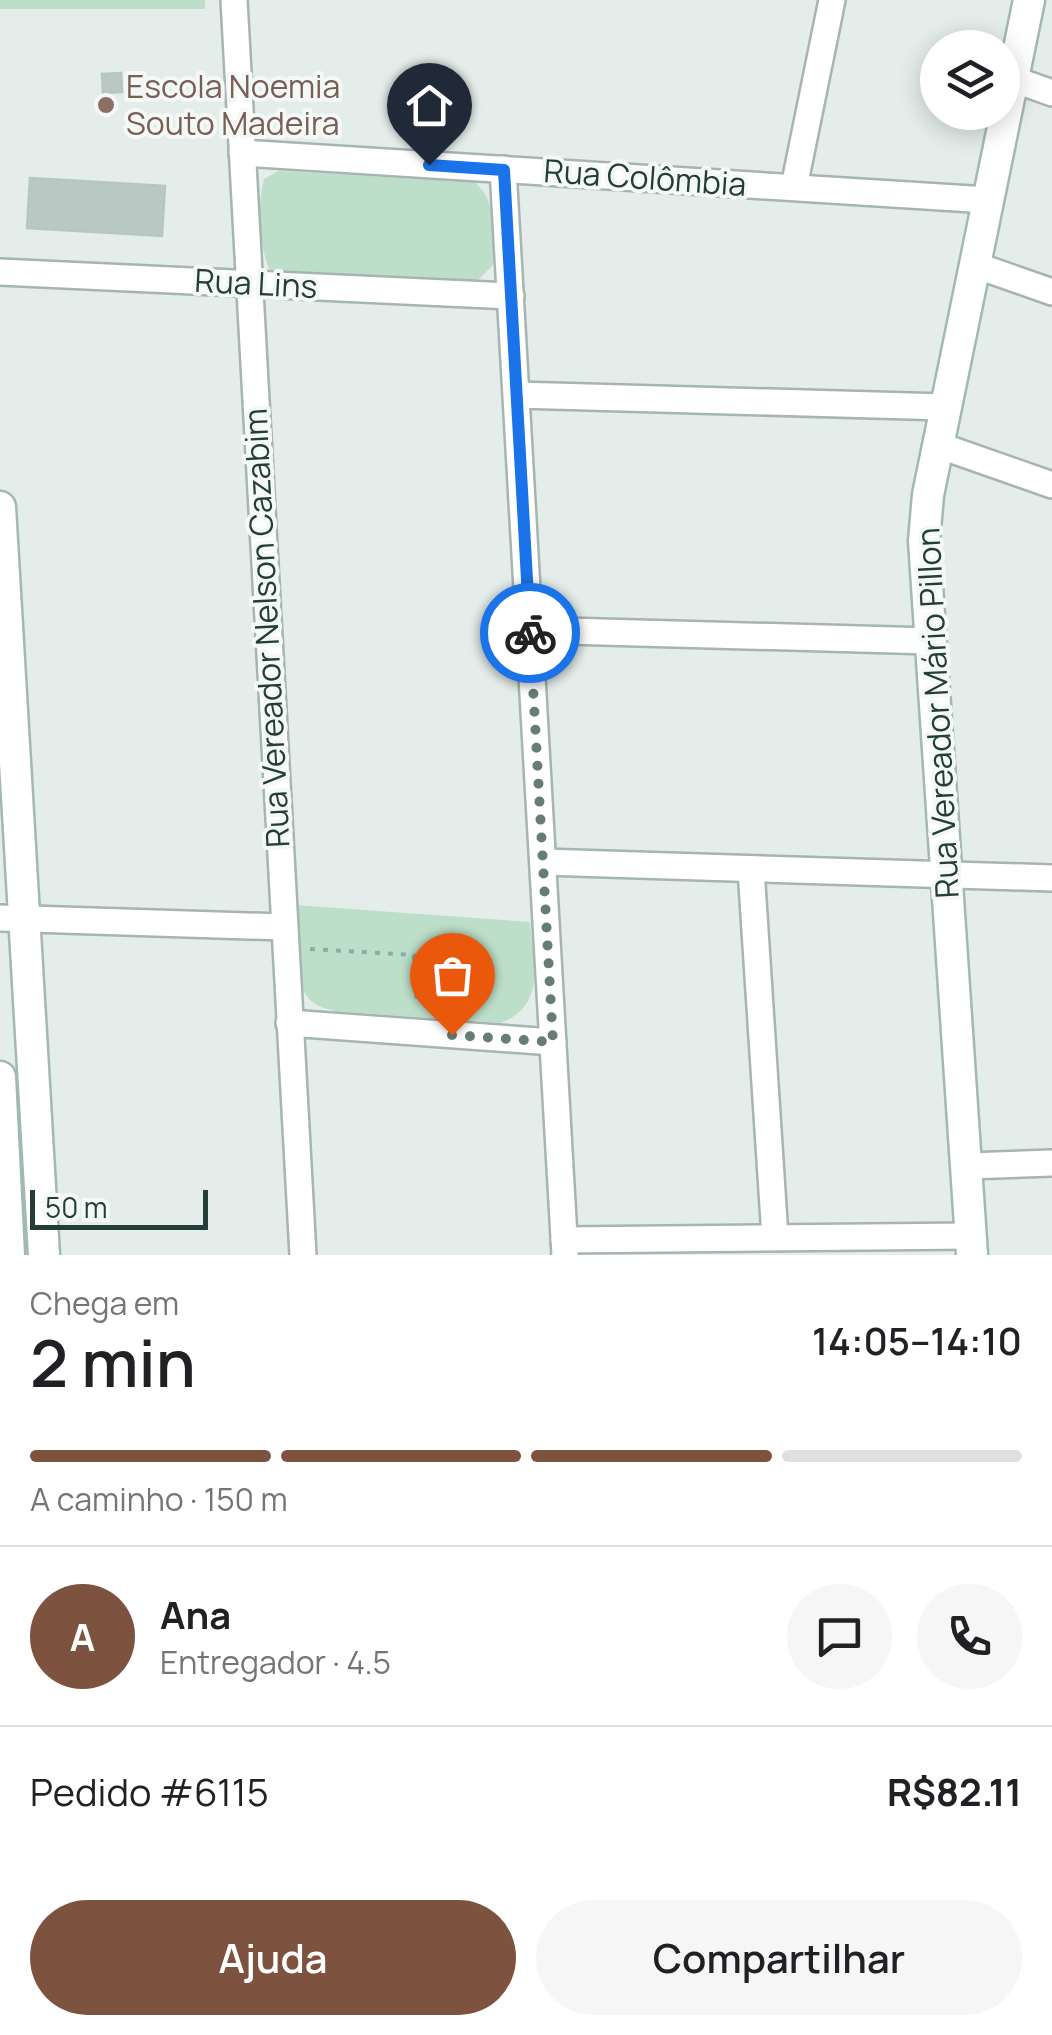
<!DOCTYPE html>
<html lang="pt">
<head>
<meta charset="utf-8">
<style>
	:root { --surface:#fff; --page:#f6f6f6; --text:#202124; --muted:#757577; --line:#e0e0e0; --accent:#7d523f }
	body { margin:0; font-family:Manrope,sans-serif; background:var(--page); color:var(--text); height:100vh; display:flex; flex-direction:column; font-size:38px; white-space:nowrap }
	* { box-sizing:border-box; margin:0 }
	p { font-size:32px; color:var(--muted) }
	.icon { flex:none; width:55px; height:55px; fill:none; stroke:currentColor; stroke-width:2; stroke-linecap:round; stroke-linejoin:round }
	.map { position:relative; height:1255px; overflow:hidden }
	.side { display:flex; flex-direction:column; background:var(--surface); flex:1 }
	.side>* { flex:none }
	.tools { position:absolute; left:920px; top:30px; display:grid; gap:20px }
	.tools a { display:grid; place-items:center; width:100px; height:100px; border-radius:50%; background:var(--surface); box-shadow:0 5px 25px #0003; font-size:50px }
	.scale { position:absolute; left:30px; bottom:25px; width:178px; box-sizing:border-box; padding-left:10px; border:5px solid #233e39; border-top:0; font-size:28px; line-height:35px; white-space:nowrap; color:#233e39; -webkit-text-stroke:8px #f4f9f7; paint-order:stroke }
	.pin { position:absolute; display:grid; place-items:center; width:85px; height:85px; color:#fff; margin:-102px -42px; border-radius:50% 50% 50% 0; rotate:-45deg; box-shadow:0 0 10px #0007 }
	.pin .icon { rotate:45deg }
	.courier { position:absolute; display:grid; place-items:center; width:100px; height:100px; margin:-50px; border:8px solid #1a73e8; border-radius:50%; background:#fff; color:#222; box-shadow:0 2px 12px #0007 }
	.summary em { font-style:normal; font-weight:600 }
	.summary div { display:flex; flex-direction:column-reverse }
	.summary { display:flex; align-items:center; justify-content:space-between; height:170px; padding:0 30px }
	h1 { font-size:65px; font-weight:600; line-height:75px }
	.bar { display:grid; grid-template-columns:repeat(4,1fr); gap:15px 10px; align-content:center; height:120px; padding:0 30px }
	.bar i { height:12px; border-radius:8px; background:var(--line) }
	.bar .on { background:var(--accent) }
	.bar p { grid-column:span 4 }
	.line { display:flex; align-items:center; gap:25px; padding:0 30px; border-top:2px solid var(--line) }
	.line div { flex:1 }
	.round { display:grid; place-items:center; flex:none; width:105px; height:105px; border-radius:52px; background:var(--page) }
	.cta { display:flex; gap:20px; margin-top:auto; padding:20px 30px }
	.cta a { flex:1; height:115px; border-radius:60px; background:var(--accent); color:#fff; font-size:40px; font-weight:600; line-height:115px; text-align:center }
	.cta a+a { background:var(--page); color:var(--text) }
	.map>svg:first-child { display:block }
</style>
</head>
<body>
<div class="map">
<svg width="1052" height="1255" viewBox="0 0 1052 1255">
	<rect width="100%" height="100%" fill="#e4edea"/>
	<g fill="#bddec9">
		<rect x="0" y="0" width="205" height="9"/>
		<path d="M279 171 474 182C497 198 495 239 493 265L479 279 464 284 296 274 269 269C258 239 257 210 264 179Z"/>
		<path d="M295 905 530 922C533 963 547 1004 501 1023L334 1011C324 1008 312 1005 306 995 293 978 296 928 295 905Z"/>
	</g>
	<g fill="#b9c8c3" stroke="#b6c7c1" stroke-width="2.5">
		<path d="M121 73 122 92 103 93 102 74Z"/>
		<path d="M30 178 165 186 162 236 27 228Z"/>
	</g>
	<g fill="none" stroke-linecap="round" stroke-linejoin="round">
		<defs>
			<g id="street">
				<path d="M234 0 303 1255"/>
				<path d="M1013 79 1052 93"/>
				<path d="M242 153 988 200"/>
				<path d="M503 169 565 1255"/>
				<path d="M794 187 832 0"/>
				<path d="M975 265 1052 292"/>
				<path d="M0 272 511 296"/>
				<path d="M517 395 945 407"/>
				<path d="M938 445 1052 485"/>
				<path d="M530 630 931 641"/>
				<path d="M543 862 1052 878"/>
				<path d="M751 869 775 1237"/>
				<path d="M0 918 283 927"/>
				<path d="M289 1023 553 1042"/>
				<path d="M967 1166 1052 1163"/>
				<path d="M564 1240 972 1236"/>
			</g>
			<g id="secondary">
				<path d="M0 507 44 1255"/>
				<path d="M0 1077 9 1255"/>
				<path d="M972 1255 924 541 928 495 1029 0"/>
			</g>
		</defs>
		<use href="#street" stroke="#a6b5b1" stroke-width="30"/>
		<use href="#secondary" stroke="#a2b9b3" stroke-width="35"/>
		<path stroke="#85b0a6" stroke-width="4" stroke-dasharray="5 8" stroke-linecap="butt" d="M310 949 414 955 417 1006"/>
		<use href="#street" stroke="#fff" stroke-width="25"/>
		<use href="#secondary" stroke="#fff" stroke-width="30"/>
	</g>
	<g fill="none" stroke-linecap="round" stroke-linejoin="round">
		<path stroke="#677b77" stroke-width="10" stroke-dasharray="0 18" d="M452 1035 553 1042 530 633"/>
		<path stroke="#1a73e8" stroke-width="12" d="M429 165 504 170 530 633"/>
	</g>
	<circle fill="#8d6e63" stroke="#f4f9f7" stroke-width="4" cx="106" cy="105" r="10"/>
	<g text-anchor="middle" stroke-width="8" stroke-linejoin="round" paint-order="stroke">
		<g font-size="32" fill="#785e54" stroke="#f4f9f7" text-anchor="start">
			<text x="126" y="98">Escola Noemia<tspan x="126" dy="37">Souto Madeira</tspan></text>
		</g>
		<g font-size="32" fill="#233e39" stroke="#f4f9f7">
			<text transform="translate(645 178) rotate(4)" y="11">Rua Colômbia</text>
			<text transform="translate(256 284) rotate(3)" y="11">Rua Lins</text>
			<text transform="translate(267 628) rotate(-93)" y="11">Rua Vereador Nelson Cazabim</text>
			<text transform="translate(938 713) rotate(-93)" y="11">Rua Vereador Mário Pillon</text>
		</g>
	</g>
</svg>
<div class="tools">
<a><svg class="icon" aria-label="layers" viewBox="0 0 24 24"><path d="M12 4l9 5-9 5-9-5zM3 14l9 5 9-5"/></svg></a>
</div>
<div class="scale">50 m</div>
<div class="pin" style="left:452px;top:1035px;background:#ea580c"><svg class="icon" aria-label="bag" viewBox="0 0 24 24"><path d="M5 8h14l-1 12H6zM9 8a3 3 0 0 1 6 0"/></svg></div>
<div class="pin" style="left:429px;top:165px;background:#1f2937"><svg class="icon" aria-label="home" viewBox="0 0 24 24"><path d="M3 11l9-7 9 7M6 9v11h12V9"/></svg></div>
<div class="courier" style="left:530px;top:633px"><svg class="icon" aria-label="bike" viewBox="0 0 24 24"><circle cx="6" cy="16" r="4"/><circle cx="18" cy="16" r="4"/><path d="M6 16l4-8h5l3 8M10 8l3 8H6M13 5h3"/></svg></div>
</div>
<section class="side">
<div class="summary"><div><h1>2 min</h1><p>Chega em</p></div><em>14:05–14:10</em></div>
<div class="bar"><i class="on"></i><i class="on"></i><i class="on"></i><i></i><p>A caminho · 150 m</p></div>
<div class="line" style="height:180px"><b class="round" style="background:var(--accent);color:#fff">A</b><div><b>Ana</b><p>Entregador · 4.5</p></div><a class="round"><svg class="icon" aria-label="chat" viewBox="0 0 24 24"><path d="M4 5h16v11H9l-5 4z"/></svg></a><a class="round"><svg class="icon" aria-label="phone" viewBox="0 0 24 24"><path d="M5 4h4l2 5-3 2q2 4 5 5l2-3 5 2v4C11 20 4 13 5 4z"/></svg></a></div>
<div class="line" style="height:130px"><div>Pedido #6115</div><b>R$82.11</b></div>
<div class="cta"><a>Ajuda</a><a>Compartilhar</a></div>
</section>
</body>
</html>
